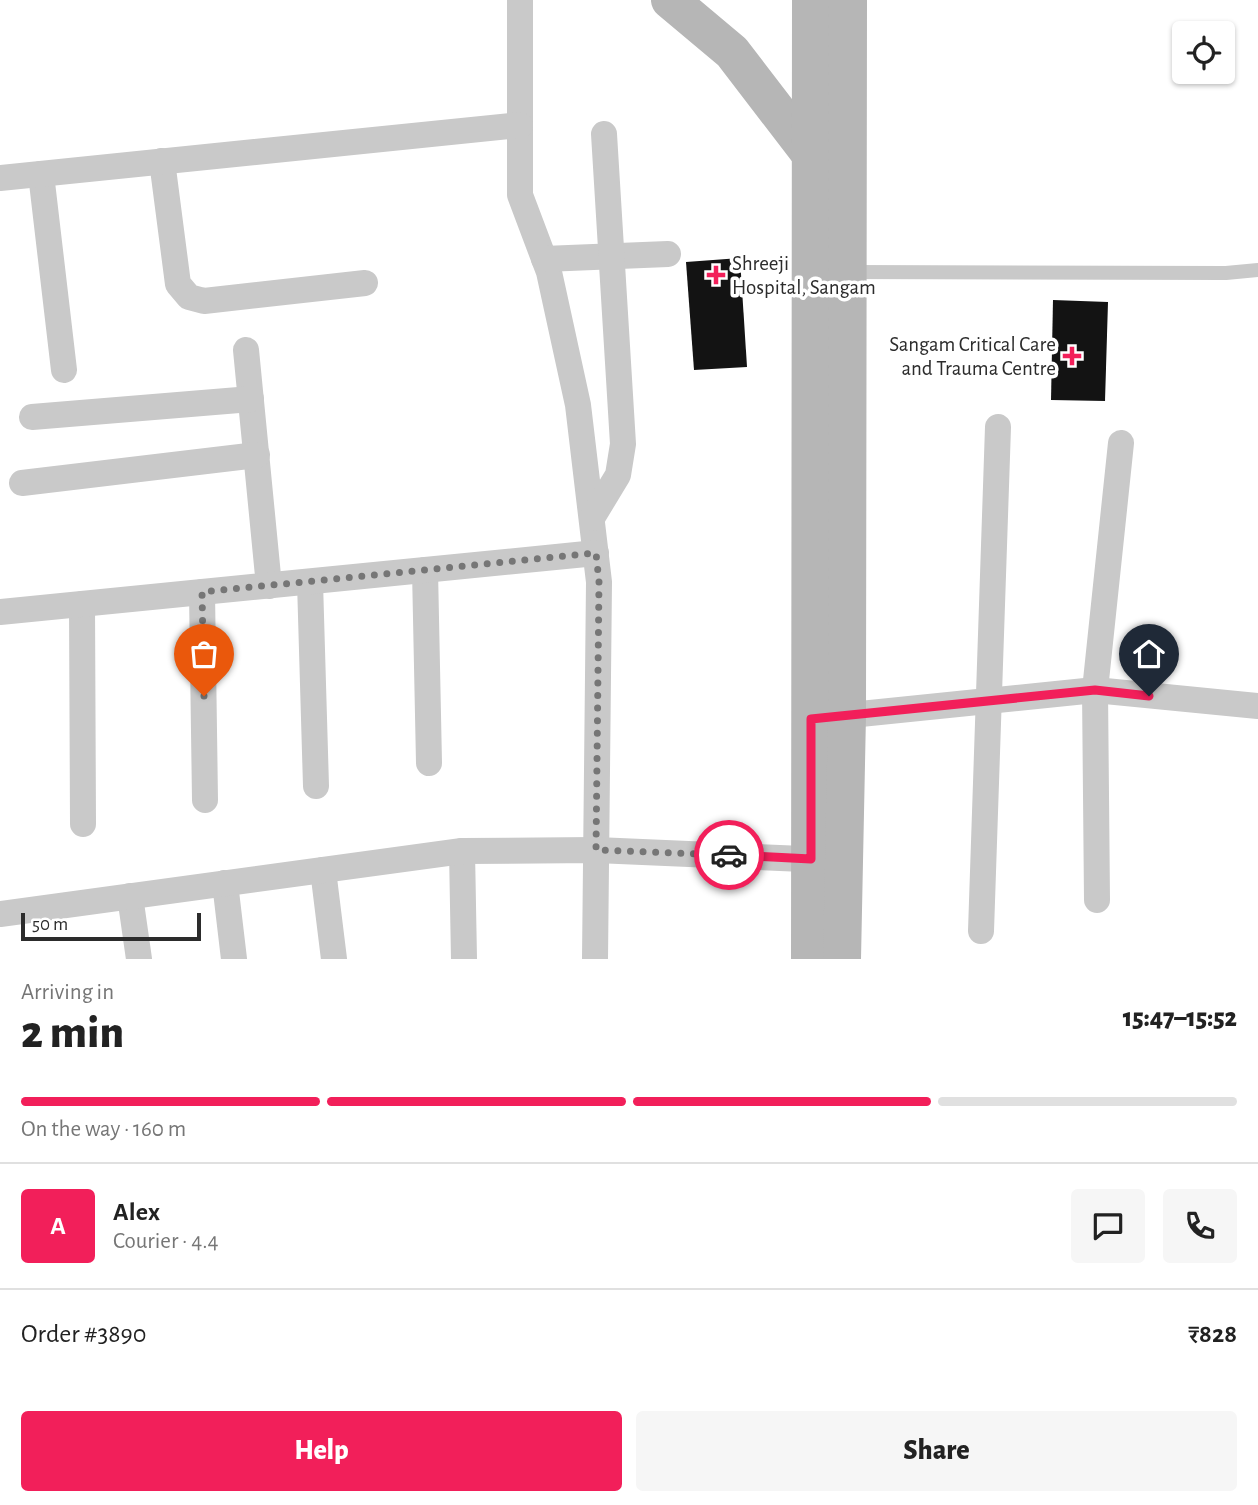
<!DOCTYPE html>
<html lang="en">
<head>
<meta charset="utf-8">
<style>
	:root { --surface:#fff; --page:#f6f6f6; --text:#222; --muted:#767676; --line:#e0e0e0; --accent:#f21f5a }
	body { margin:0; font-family:"Alegreya Sans",sans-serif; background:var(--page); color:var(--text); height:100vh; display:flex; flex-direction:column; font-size:26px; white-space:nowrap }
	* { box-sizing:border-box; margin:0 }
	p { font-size:23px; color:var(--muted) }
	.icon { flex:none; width:38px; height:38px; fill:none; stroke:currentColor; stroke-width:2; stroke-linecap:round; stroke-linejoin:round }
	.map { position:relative; height:959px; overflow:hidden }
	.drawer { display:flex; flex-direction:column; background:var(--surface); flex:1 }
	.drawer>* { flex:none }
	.buttons { position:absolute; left:1172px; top:21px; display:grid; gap:14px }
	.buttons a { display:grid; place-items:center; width:63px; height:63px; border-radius:7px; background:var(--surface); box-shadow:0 2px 5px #0004; font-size:35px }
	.scale { position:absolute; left:21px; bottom:18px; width:180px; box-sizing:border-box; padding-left:7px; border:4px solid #2c2c2c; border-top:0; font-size:19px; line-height:24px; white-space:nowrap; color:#2c2c2c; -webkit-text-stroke:5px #fff; paint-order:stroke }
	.pin { position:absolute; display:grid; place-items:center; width:60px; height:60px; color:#fff; margin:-72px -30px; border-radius:50% 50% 50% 0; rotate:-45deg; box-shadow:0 0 7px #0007 }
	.pin .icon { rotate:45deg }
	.courier { position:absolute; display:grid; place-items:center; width:70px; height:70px; margin:-35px; border:5px solid #f21f5a; border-radius:50%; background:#fff; color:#222; box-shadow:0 2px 9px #0007 }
	.summary em { font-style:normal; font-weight:800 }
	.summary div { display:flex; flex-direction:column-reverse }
	.summary { display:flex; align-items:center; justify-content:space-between; height:119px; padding:0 21px }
	h1 { font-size:46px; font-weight:800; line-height:52px }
	.bar { display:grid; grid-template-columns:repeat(4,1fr); gap:10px 7px; align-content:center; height:84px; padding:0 21px }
	.bar i { height:9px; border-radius:5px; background:var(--line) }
	.bar .on { background:var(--accent) }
	.bar p { grid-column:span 4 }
	.line { display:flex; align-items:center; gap:18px; padding:0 21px; border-top:2px solid var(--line) }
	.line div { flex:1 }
	.round { display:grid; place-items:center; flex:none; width:74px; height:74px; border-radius:7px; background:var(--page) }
	.button { display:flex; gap:14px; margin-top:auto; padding:14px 21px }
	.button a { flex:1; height:80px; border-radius:7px; background:var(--accent); color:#fff; font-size:28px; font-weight:800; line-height:80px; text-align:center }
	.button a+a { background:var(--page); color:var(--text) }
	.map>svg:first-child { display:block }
</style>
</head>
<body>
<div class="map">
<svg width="1258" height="959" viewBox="0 0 1258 959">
	<rect width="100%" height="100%" fill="#fff"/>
	<g fill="#131313">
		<path d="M740 258 747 367 694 370 686 262Z"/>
		<path d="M1053 300 1108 302 1105 401 1051 400Z"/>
	</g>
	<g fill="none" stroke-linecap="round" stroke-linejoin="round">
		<path stroke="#c9c9c9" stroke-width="14" d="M849 272 1226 273 1258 270"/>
		<g stroke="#c9c9c9" stroke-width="26">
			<path d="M520 0V195L549 272 578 405 599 582 595 959"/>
			<path d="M162 161 178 284 189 297 204 301 365 283"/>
			<path d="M41 174 64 370"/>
			<path d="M0 178 520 125"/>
			<path d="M544 259 668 254"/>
			<path d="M246 350 269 586"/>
			<path d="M32 417 251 399"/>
			<path d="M22 483 257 455"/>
			<path d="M592 518 618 475 623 444 604 134"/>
			<path d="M425 570 429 763"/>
			<path d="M310 582 316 786"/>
			<path d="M202 592 205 800"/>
			<path d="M82 604 83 824"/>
			<path d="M0 612 596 553"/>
			<path d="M831 717 1095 690 1258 706"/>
			<path d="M462 851 464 959"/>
			<path d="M323 870 334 959"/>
			<path d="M225 883 234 959"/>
			<path d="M130 896 139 959"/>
			<path d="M1097 900 1095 690 1121 443"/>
			<path d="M0 914 462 851 596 850 827 860"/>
			<path d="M981 931 998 427"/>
		</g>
		<g stroke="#b6b6b6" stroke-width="38">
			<path d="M670 0 732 52 811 155"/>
			<path d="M810 959 811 0"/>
			<path d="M842 959 847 715 848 0"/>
		</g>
	</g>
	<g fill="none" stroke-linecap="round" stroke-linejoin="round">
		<path stroke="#767676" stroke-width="7" stroke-dasharray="0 12.6" d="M204 696 202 592 596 553 599 582 596 850 729 855"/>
		<path stroke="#f21f5a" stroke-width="9" d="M729 855 811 859V719L1095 690 1149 696"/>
	</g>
	<g fill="#f21f5a" stroke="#fff" stroke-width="2.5">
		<path d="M712.5 264.5h7v7h7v7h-7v7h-7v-7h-7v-7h7z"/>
		<path d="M1068.5 345.5h7v7h7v7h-7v7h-7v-7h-7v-7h7z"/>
	</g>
	<g text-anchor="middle" stroke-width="7" stroke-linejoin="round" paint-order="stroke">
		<g font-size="21" fill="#2c2c2c" stroke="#fff" text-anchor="start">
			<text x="732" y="270">Shreeji<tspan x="732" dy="24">Hospital, Sangam</tspan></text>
			<text x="1056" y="351" text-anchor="end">Sangam Critical Care<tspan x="1056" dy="24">and Trauma Centre</tspan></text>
		</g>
	</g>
</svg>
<div class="buttons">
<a><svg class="icon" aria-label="locate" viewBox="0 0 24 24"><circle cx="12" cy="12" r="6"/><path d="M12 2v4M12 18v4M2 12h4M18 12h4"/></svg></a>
</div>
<div class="scale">50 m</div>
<div class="pin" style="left:204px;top:696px;background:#ea580c"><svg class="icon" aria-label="bag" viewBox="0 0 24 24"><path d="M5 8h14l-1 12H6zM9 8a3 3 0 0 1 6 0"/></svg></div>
<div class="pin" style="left:1149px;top:696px;background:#1f2937"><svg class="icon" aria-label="home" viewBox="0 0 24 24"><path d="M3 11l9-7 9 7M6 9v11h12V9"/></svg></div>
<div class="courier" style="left:729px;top:855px"><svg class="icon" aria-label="car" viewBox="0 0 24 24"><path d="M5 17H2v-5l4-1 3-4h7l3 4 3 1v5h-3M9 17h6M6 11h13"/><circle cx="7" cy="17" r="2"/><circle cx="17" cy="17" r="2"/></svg></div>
</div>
<section class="drawer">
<div class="summary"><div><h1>2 min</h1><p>Arriving in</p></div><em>15:47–15:52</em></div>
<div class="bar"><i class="on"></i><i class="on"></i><i class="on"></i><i></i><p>On the way · 160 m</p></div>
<div class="line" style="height:126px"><b class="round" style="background:var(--accent);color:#fff">A</b><div><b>Alex</b><p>Courier · 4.4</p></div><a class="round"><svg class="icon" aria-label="chat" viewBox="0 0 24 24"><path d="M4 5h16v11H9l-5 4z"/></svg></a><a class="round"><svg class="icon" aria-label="phone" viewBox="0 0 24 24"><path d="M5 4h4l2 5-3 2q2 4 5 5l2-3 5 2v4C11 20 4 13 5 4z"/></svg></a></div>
<div class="line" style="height:91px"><div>Order #3890</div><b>₹828</b></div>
<div class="button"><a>Help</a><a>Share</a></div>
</section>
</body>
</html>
